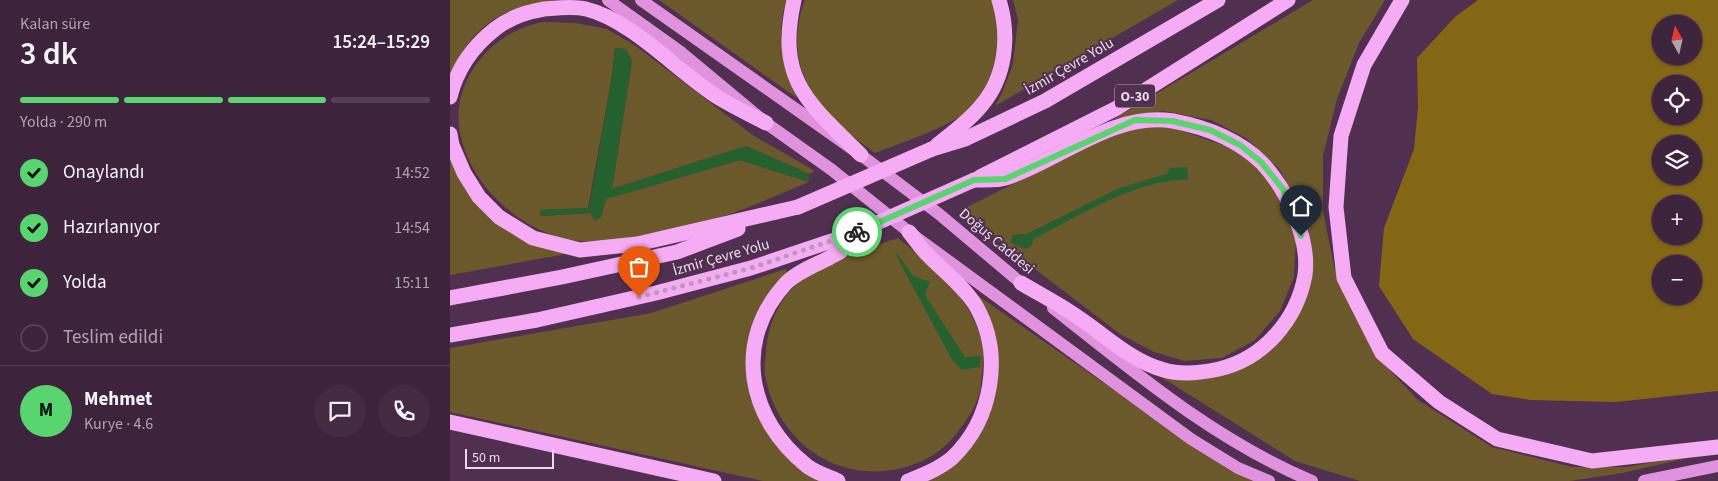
<!DOCTYPE html>
<html lang="tr">
<head>
<meta charset="utf-8">
<style>
	:root { --surface:#3d233c; --page:#442b43; --text:#f1f3f6; --muted:#ada4af; --line:#564056; --accent:#58d56f }
	body { margin:0; font-family:"Source Sans 3",sans-serif; background:var(--page); color:var(--text); height:100vh; display:flex; flex-direction:column; font-size:19px; white-space:nowrap }
	* { box-sizing:border-box; margin:0 }
	p { font-size:16px; color:var(--muted) }
	.icon { flex:none; width:28px; height:28px; fill:none; stroke:currentColor; stroke-width:2; stroke-linecap:round; stroke-linejoin:round }
	.map { position:relative; flex:1; overflow:hidden }
	.drawer { display:flex; flex-direction:column; background:var(--surface); width:450px }
	.drawer>* { flex:none }
	.needle { width:32px; rotate:352deg }
	.tools { position:absolute; left:1202px; top:15px; display:grid; gap:10px }
	.tools a { display:grid; place-items:center; width:50px; height:50px; border-radius:50%; background:var(--surface); box-shadow:0 1px 4px #0004,0 0 0 1px var(--line); font-size:25px }
	.scale { position:absolute; left:15px; bottom:12px; width:89px; box-sizing:border-box; padding-left:5px; border:2px solid #edd8ec; border-top:0; font-size:14px; line-height:18px; white-space:nowrap; color:#edd8ec; -webkit-text-stroke:4px #512f50; paint-order:stroke }
	.pin { position:absolute; display:grid; place-items:center; width:42px; height:42px; color:#fff; margin:-51px -21px; border-radius:50% 50% 50% 0; rotate:-45deg; box-shadow:0 0 5px #0007 }
	.pin .icon { rotate:45deg }
	.courier { position:absolute; display:grid; place-items:center; width:50px; height:50px; margin:-25px; border:4px solid #58d56f; border-radius:50%; background:#fff; color:#222; box-shadow:0 1px 6px #0007 }
	.headline em { font-style:normal; font-weight:600 }
	.headline div { display:flex; flex-direction:column-reverse }
	.headline { display:flex; align-items:center; justify-content:space-between; height:85px; padding:0 20px }
	h1 { font-size:32px; font-weight:600; line-height:38px }
	.bar { display:grid; grid-template-columns:repeat(4,1fr); gap:8px 5px; align-content:center; height:60px; padding:0 20px }
	.bar i { height:6px; border-radius:4px; background:var(--line) }
	.bar .selected { background:var(--accent) }
	.bar p { grid-column:span 4 }
	.line { display:flex; align-items:center; gap:12px; padding:0 20px; border-top:1px solid var(--line) }
	.line div { flex:1 }
	.round { display:grid; place-items:center; flex:none; width:52px; height:52px; border-radius:26px; background:var(--page) }
	ol { padding:0 20px; list-style:none }
	li { display:flex; align-items:center; gap:15px; height:55px }
	li p { margin-inline-start:auto }
	li .icon { padding:5px; border-radius:50%; background:var(--accent); color:#111; stroke-width:4 }
	li:last-child { color:var(--muted) }
	li i { width:28px; height:28px; border:2px solid var(--line); border-radius:50% }
	main { display:flex; flex:1; min-height:0 }
	.map>svg:first-child { display:block }
</style>
</head>
<body>
<main>
<section class="drawer">
<div class="headline"><div><h1>3 dk</h1><p>Kalan süre</p></div><em>15:24–15:29</em></div>
<div class="bar"><i class="selected"></i><i class="selected"></i><i class="selected"></i><i></i><p>Yolda · 290 m</p></div>
<ol>
<li><svg class="icon" aria-label="check" viewBox="0 0 24 24"><path d="M5 12l5 5 9-10"/></svg>Onaylandı<p>14:52</p></li>
<li><svg class="icon" aria-label="check" viewBox="0 0 24 24"><path d="M5 12l5 5 9-10"/></svg>Hazırlanıyor<p>14:54</p></li>
<li><svg class="icon" aria-label="check" viewBox="0 0 24 24"><path d="M5 12l5 5 9-10"/></svg>Yolda<p>15:11</p></li>
<li><i></i>Teslim edildi</li>
</ol>
<div class="line" style="height:90px"><b class="round" style="background:var(--accent);color:#111">M</b><div><b>Mehmet</b><p>Kurye · 4.6</p></div><a class="round"><svg class="icon" aria-label="chat" viewBox="0 0 24 24"><path d="M4 5h16v11H9l-5 4z"/></svg></a><a class="round"><svg class="icon" aria-label="phone" viewBox="0 0 24 24"><path d="M5 4h4l2 5-3 2q2 4 5 5l2-3 5 2v4C11 20 4 13 5 4z"/></svg></a></div>
</section>
<div class="map">
<svg width="1268" height="481" viewBox="0 0 1268 481">
	<rect width="100%" height="100%" fill="#512f50"/>
	<g fill="#6c592b" fill-rule="evenodd">
		<path d="M0 0H113C58 2 17 26 0 80Z"/>
		<path d="M209 0H337C324 32 335 67 347 98Z"/>
		<path d="M355 0H542C550 17 552 38 548 56 544 73 539 88 528 102 513 123 450 143 425 153 371 114 329 70 355 0Z"/>
		<path d="M563 0H728L545 106 553 91 563 64 568 20Z"/>
		<path d="M863 0H935L909 43 887 99 873 156V211L884 266 928 358 968 400 1042 447 1122 467H1176L1268 451 1172 473 1120 481H910L845 461 703 372 793 367 839 331 860 271 856 221 830 170 796 138 761 120 713 111 664 119Z"/>
		<path d="M94 22 126 23 157 29 186 46 304 136 365 171 359 174 296 146 162 189 182 61 176 49 165 48 162 76 138 208 90 210 91 216 140 213 145 220 151 217 156 199 290 160 359 182C325 196 289 213 253 222 235 227 216 230 197 234 173 239 147 244 122 240 71 232 20 185 10 133 0 80 43 30 94 22Z"/>
		<path d="M698 126 721 127 784 149 815 172 836 203 846 239 844 277 830 311 805 340 772 358 735 361 704 352 670 334 509 211 641 145 669 132ZM717 174 737 179C682 181 631 215 582 239V245L575 249 561 242 564 235 577 234 670 188Z"/>
		<path d="M0 154 41 215 116 254 0 275Z"/>
		<path d="M448 238C483 265 527 303 533 349 534 359 532 372 531 383 530 404 515 423 502 439 487 456 465 466 443 470 380 480 326 437 315 375 314 368 315 360 316 353 317 324 331 295 354 278 381 258 416 249 448 238Z"/>
		<path d="M336 269 337 274 325 284 312 302 302 326 306 408 383 481H313L0 412V348L201 313Z"/>
		<path d="M527 295 779 470 808 481H466L529 431 545 398 548 356 546 336Z"/>
	</g>
	<path fill="#846714" fill-rule="evenodd" d="M1028 0H1268V391L1166 402 1080 400 1042 394 963 339 929 286 934 228 964 149 968 108 967 58 1005 17ZM1211 24H1244V56H1211ZM1211 84H1244V116H1211ZM1211 144H1244V176H1211ZM1211 204H1244V236H1211ZM1211 264H1244V296H1211Z"/>
	<g fill="#24612f">
		<path d="M165 48 176 49 182 61 162 189 296 146 359 174V182L290 160 156 199 151 217 145 220 140 213 91 216 90 210 139 208 162 76Z"/>
		<path d="M737 167 738 179C682 181 631 215 583 239L582 245 575 249 560 242 564 235 577 234 670 188 717 174 719 168Z"/>
		<path d="M447 253 463 276 480 282 475 295 515 357 531 356 530 367 512 370 502 360 446 255Z"/>
	</g>
	<g fill="none" stroke-linecap="round" stroke-linejoin="round">
		<g stroke="#e092df" stroke-width="12">
			<path d="M158 0 232 53 316 123 382 170 459 232 741 439 788 468 819 481"/>
			<path d="M191 0 411 155 489 214 577 288"/>
			<path d="M603 308C684 372 766 441 862 481"/>
			<path d="M1194 481 1268 466"/>
		</g>
		<g stroke="#f6abf5" stroke-width="15">
			<path d="M344 0C326 80 358 103 411 155"/>
			<path d="M952 0 914 65 891 136 886 207 894 278 932 353 989 402 1047 439 1142 461 1268 447"/>
			<path d="M0 97C7 68 22 47 45 29 60 17 76 12 94 9 108 8 123 6 136 9 182 20 229 73 269 98 284 107 300 115 316 123"/>
			<path d="M0 134 2 145 14 173 29 197 49 217 83 238 130 250 187 244 348 207"/>
			<path d="M487 145C502 133 519 121 531 106 556 77 560 36 549 0"/>
			<path d="M482 149 515 139 595 101 768 0"/>
			<path d="M530 177 667 108 838 0"/>
			<path d="M524 180C534 180 547 181 556 178 610 160 664 111 723 121 755 127 788 139 812 163 836 188 860 238 855 275 847 320 813 359 769 369 751 373 731 375 714 370 681 361 656 336 629 318 611 305 591 295 571 283"/>
			<path d="M0 298 112 277 227 252 288 229"/>
			<path d="M0 335 87 320 206 293 301 268 402 234"/>
			<path d="M0 422 264 481"/>
			<path d="M388 481C378 476 366 473 357 466 298 419 282 342 336 283 347 272 365 265 379 258 383 255 389 254 392 250 396 246 399 239 402 234"/>
			<path d="M458 481C473 475 489 469 502 458 542 420 554 355 526 306 514 286 492 270 476 253 470 247 465 239 459 232"/>
		</g>
		<g stroke="#f6abf5" stroke-width="15">
			<path d="M348 207 482 149"/>
			<path d="M402 234 524 180"/>
		</g>
	</g>
	<g fill="none" stroke-linecap="round" stroke-linejoin="round">
		<path stroke="#b69db5" stroke-width="5" stroke-dasharray="0 9" d="M189 297 301 268 407 232"/>
		<path stroke="#58d56f" stroke-width="6" d="M407 232 524 180 555 179 685 120 722 121 760 130 790 145 811 162 833 189 851 236"/>
	</g>
	<g text-anchor="middle" stroke-width="4" stroke-linejoin="round" paint-order="stroke">
		<rect fill="#512f50" stroke="#bea5bd" stroke-width="1" x="665" y="84.5" width="40" height="23" rx="4"/>
		<g font-size="14" font-weight="bold" fill="#edd8ec">
			<text x="685" y="101">O-30</text>
		</g>
		<g font-size="15" fill="#edd8ec" stroke="#512f50">
			<text transform="translate(619 66) rotate(-30)" y="5">İzmir Çevre Yolu</text>
			<text transform="translate(547 241) rotate(40)" y="5">Doğuş Caddesi</text>
			<text transform="translate(271 257) rotate(-16)" y="5">İzmir Çevre Yolu</text>
		</g>
	</g>
</svg>
<div class="tools">
<a><svg class="needle" viewBox="-14 -14 28 28"><path d="M0-13l5 13h-10z" fill="#e53935"/><path d="M0 13l5-13h-10z" fill="#ada4af"/></svg></a>
<a><svg class="icon" aria-label="locate" viewBox="0 0 24 24"><circle cx="12" cy="12" r="6"/><path d="M12 2v4M12 18v4M2 12h4M18 12h4"/></svg></a>
<a><svg class="icon" aria-label="layers" viewBox="0 0 24 24"><path d="M12 4l9 5-9 5-9-5zM3 14l9 5 9-5"/></svg></a>
<a>+</a>
<a>−</a>
</div>
<div class="scale">50 m</div>
<div class="pin" style="left:189px;top:297px;background:#ea580c"><svg class="icon" aria-label="bag" viewBox="0 0 24 24"><path d="M5 8h14l-1 12H6zM9 8a3 3 0 0 1 6 0"/></svg></div>
<div class="pin" style="left:851px;top:236px;background:#1f2937"><svg class="icon" aria-label="home" viewBox="0 0 24 24"><path d="M3 11l9-7 9 7M6 9v11h12V9"/></svg></div>
<div class="courier" style="left:407px;top:232px"><svg class="icon" aria-label="bike" viewBox="0 0 24 24"><circle cx="6" cy="16" r="4"/><circle cx="18" cy="16" r="4"/><path d="M6 16l4-8h5l3 8M10 8l3 8H6M13 5h3"/></svg></div>
</div>
</main>
</body>
</html>
